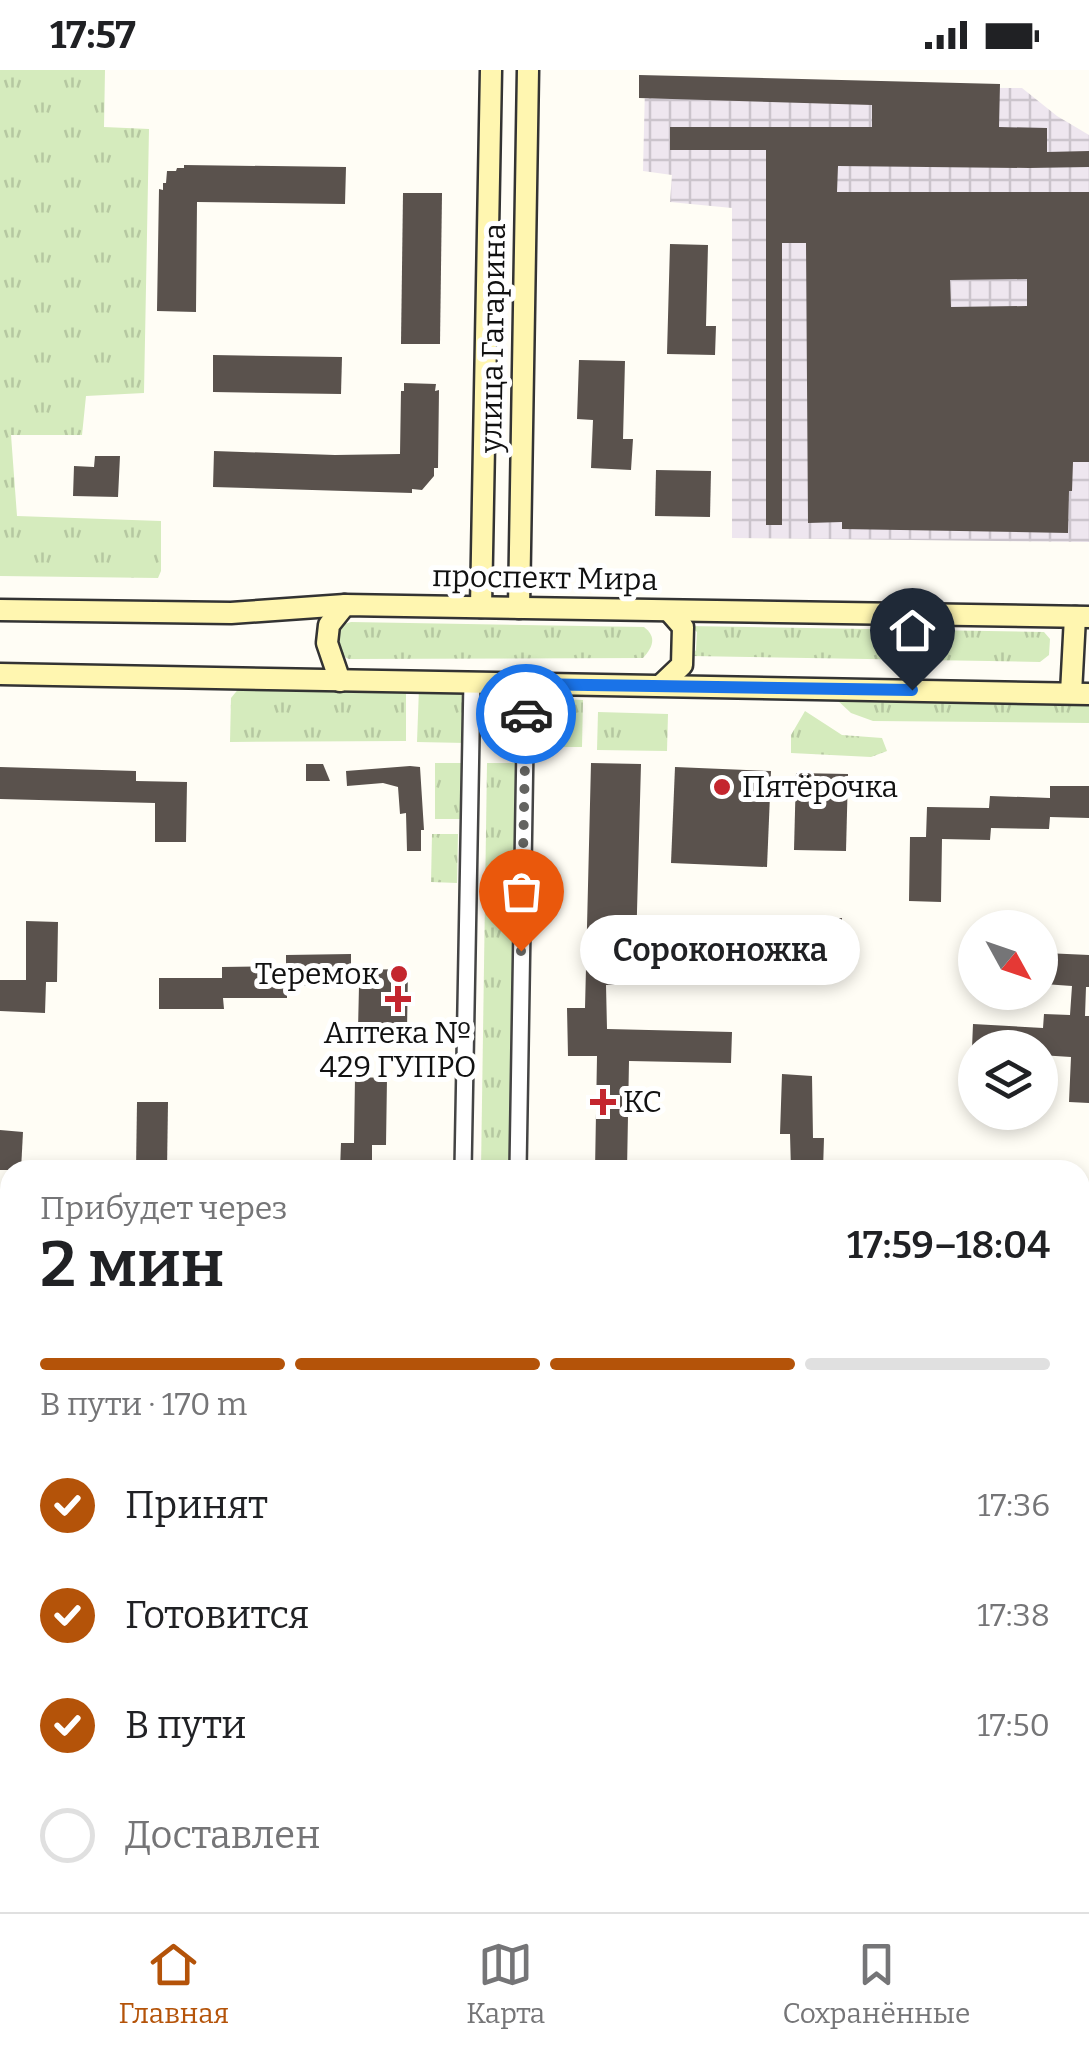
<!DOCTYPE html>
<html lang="ru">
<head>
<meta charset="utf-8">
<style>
	:root { --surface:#fff; --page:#f2f2f2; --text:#202124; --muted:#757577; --line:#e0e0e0; --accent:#b45309 }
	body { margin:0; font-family:Bitter,serif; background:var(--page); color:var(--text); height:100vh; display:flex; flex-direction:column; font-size:38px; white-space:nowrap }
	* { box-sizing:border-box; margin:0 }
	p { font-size:32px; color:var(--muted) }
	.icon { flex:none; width:55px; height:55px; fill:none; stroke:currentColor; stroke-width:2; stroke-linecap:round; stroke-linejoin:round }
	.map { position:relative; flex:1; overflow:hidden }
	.details { position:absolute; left:0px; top:1090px; width:1090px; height:752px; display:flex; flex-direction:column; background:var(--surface); border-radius:30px 30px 0 0; box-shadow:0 5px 15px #0003 }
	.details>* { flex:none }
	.needle { width:65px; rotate:130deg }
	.buttons { position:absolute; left:958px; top:840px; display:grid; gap:20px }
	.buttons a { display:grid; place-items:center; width:100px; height:100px; border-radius:50%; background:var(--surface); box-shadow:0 5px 15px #0003; font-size:50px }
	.pin { position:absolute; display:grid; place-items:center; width:85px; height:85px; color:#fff; margin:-102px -42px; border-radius:50% 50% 50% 0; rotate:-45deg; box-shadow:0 0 10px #0007 }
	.pin .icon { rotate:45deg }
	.courier { position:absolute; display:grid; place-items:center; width:100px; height:100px; margin:-50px; border:8px solid #1a73e8; border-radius:50%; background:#fff; color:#222; box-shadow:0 2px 12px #0007 }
	.bubble { position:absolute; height:70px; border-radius:35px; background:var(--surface); box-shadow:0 5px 15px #0003; font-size:32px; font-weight:600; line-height:70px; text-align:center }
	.overview em { font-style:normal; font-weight:600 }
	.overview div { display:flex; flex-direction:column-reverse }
	.overview { display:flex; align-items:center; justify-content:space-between; height:170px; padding:0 40px }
	h1 { font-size:65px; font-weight:600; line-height:75px }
	.bar { display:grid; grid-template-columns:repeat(4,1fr); gap:15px 10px; align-content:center; height:120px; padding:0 40px }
	.bar i { height:12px; border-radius:8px; background:var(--line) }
	.bar .current { background:var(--accent) }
	.bar p { grid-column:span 4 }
	ol { padding:0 40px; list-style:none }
	li { display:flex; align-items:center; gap:30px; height:110px }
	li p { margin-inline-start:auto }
	li .icon { padding:10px; border-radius:50%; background:var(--accent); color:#fff; stroke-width:4 }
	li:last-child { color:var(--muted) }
	li i { width:55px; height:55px; border:5px solid var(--line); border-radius:50% }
	.status { display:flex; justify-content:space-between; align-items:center; height:70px; padding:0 50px; background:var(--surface); direction:ltr }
	.status svg { height:28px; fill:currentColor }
	.tabs { display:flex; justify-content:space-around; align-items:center; height:140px; border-top:2px solid var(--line); background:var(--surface); font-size:28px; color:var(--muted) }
	.tabs a { display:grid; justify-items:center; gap:5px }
	.tabs .current { color:var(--accent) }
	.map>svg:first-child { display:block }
</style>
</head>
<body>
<div class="status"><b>17:57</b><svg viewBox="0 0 49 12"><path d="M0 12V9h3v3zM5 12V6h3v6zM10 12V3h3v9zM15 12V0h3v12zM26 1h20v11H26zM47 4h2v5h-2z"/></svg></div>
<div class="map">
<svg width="1089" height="1842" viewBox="0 0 1089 1842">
	<defs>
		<pattern id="industrial-grid" width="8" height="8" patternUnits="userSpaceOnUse" patternTransform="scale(2.5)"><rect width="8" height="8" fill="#eee6ef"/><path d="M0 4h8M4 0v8" fill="none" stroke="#cbc4cc"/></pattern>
		<pattern id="grass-tufts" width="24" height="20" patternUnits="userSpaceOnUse" patternTransform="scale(2.5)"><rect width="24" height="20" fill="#d5ebbd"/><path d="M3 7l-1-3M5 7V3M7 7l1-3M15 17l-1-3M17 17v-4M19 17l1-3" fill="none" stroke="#b6c8a1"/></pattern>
	</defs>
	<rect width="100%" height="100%" fill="#fffdf5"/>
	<path fill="url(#industrial-grid)" d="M645 17 1022 18 1057 46 1089 65V472L732 468V138L670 132 672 105 643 101Z"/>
	<g fill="url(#grass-tufts)">
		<path d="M0 0H105L104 57 149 59 144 323 86 326 82 365H11L17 446 161 451V501L158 508 0 506Z"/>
		<path d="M351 552 644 557C657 567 653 577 643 588L349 589 340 585 335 578C336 565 337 555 351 552Z"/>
		<path d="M690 556 1044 562 1050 569 1049 585 1040 592 691 586 696 580 697 562Z"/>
		<path d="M240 617 406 619V671L230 672 231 628Z"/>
		<path d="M419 618 459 619 468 632 466 673 417 672Z"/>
		<path d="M838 621 1089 626V653L873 651 851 643 836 629Z"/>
		<path d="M557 629 583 630 582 677H540V645Z"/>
		<path d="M494 631 515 632 519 637 517 674H487L488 639Z"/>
		<path d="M805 641 842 665 882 668 887 681 871 687 791 683V665Z"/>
		<path d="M598 642 668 644 667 681 597 680Z"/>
		<path d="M435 693H466L464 749H435Z"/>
		<path d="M487 693H517L511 1100H481Z"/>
		<path d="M432 764H458L457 813 431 812Z"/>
	</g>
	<path fill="#e6f2cf" d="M1080 1139H1089V1227L1080 1226Z"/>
	<g fill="#5a524d" fill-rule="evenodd">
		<path d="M639 5 1000 14 999 57 1047 58V82L1089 81V97L1029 98 838 96 837 122H1089V392H1073L1072 421H1069L1068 463 842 459V452L808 453 806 173H782V455H766V80H670V57H872V35L639 28ZM1027 209V236L951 237 950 210Z"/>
		<path d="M184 95 346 97 345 134 197 132 196 242 157 241 159 119 163 120V113H166L167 101H176L177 98H184Z"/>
		<path d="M403 123H442L440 274H401Z"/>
		<path d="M670 174 708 175 706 256H716L715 285 667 284Z"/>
		<path d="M213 285 342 287 341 324 213 322Z"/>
		<path d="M579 290 625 291 623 369H633L631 400 591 398 593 350 577 349Z"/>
		<path d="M404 313 436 314 435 321 439 320 438 398H434V406L422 420 412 419V423L213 417 214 381 335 385 400 384 401 321H404Z"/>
		<path d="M95 386H120L118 427 73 426 74 396 94 397Z"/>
		<path d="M656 400 711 401 710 447 655 446Z"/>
		<path d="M591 693 641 694 635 915H606L607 959 732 962 731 993 629 991 627 1100H595L597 986H568L567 938H585Z"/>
		<path d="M306 694H323L330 711H306Z"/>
		<path d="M410 696 420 697 424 760H421V781H407L406 743 400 744 398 717 383 713 347 716 346 701Z"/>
		<path d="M0 697 136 701V711L187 712 186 772H155V733L0 729Z"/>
		<path d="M675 697 771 701 767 797 671 793Z"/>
		<path d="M796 703 848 704 846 781 794 780Z"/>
		<path d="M1050 716H1089V748L1050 747 1049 759 991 758 990 770 942 769 941 832 909 831 910 767H926L927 737 989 738 990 726 1050 728Z"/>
		<rect x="741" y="848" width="101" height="48"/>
		<path d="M26 851 58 852 57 912H46L45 943 0 941V910H26Z"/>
		<path d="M1045 883 1089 885V917H1086L1085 946H1089V1033L1069 1032 1071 987 1040 985V978H972L973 954 1043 958 1044 944 1070 945 1072 916 1044 914Z"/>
		<path d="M351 884V900L408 899 407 961 358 960 359 916H287V928H223L224 939H159V908H222V897L286 896V885Z"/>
		<path d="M782 1004 812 1006 813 1068H824L823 1100H791L790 1064H780Z"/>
		<path d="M355 1007 387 1008 386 1075H372V1100H340L341 1073H354Z"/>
		<path d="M137 1032H168L167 1100H136Z"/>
		<path d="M0 1060 23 1062 21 1100H0Z"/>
	</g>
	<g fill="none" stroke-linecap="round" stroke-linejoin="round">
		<defs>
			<g id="street">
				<path d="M463 1100 472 611"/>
				<path d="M518 1100 526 614"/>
				<path d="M452 1842V1832"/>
				<path d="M506 1842V1832"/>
			</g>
			<g id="secondary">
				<path d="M481 537 491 0"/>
				<path d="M519 538 528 0"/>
				<path d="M0 540 231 543 345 535 1089 547"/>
				<path d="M0 604 1089 624"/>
				<path d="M340 611 327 573 329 555 345 535"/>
				<path d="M661 615 682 595 683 557 669 541"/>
				<path d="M1071 623 1075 547"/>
			</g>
		</defs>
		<use href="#street" stroke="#444" stroke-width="20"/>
		<use href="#secondary" stroke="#333" stroke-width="25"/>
		<use href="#street" stroke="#fff" stroke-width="15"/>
		<use href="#secondary" stroke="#fff6b0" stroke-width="20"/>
	</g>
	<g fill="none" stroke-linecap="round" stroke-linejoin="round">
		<path stroke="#646461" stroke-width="10" stroke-dasharray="0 18" d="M521 881 526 644"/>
		<path stroke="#1a73e8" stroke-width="12" d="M526 644V614L912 620"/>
	</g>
	<g fill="#c4262e" stroke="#fff" stroke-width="4">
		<circle cx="722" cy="717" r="10"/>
		<circle cx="399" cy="904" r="10"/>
		<path d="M393 914h10v10h10v10h-10v10h-10v-10h-10v-10h10z"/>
		<path d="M598 1017h10v10h10v10h-10v10h-10v-10h-10v-10h10z"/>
	</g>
	<g text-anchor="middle" stroke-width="10" stroke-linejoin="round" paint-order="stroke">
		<g font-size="30" fill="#111" stroke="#fff">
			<text transform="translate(493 268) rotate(-89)" y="10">улица Гагарина</text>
			<text transform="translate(545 508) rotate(1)" y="10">проспект Мира</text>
		</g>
		<g font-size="30" fill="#111" stroke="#fff" text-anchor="start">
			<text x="742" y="727">Пятёрочка</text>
			<text x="379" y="914" text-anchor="end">Теремок</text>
			<text x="398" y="973" text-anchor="middle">Аптека №<tspan x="398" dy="34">429 ГУПРО</tspan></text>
			<text x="623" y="1042">КС</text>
		</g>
	</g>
</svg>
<div class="buttons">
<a><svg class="needle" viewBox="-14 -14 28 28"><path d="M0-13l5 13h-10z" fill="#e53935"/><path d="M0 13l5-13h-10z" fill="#757577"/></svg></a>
<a><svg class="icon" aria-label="layers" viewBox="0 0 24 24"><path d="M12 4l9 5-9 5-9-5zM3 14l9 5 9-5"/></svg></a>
</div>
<div class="pin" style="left:521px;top:881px;background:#ea580c"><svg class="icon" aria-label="bag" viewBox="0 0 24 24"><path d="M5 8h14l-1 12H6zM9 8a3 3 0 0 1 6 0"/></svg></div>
<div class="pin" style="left:912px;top:620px;background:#1f2937"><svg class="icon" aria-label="home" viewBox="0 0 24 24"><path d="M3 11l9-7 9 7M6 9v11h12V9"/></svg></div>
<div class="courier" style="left:526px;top:644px"><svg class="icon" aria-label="car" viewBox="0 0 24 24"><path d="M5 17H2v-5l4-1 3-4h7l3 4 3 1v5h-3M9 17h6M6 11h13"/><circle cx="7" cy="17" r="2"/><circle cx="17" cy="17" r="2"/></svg></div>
<div class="bubble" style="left:580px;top:845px;width:280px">Сороконожка</div>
<section class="details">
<div class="overview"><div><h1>2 мин</h1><p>Прибудет через</p></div><em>17:59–18:04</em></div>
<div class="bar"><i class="current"></i><i class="current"></i><i class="current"></i><i></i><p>В пути · 170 m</p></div>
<ol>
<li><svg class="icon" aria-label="check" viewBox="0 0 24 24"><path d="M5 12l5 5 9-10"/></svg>Принят<p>17:36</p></li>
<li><svg class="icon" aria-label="check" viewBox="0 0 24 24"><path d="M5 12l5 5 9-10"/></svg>Готовится<p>17:38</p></li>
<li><svg class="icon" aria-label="check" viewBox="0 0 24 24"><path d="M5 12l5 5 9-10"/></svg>В пути<p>17:50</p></li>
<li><i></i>Доставлен</li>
</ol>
</section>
</div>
<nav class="tabs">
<a class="current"><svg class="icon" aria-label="home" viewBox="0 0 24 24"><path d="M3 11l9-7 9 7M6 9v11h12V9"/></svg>Главная</a>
<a><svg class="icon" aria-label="map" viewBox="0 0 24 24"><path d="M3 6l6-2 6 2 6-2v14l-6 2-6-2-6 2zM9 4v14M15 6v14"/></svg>Карта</a>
<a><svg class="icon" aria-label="saved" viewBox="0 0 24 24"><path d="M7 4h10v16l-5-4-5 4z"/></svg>Сохранённые</a>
</nav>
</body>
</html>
